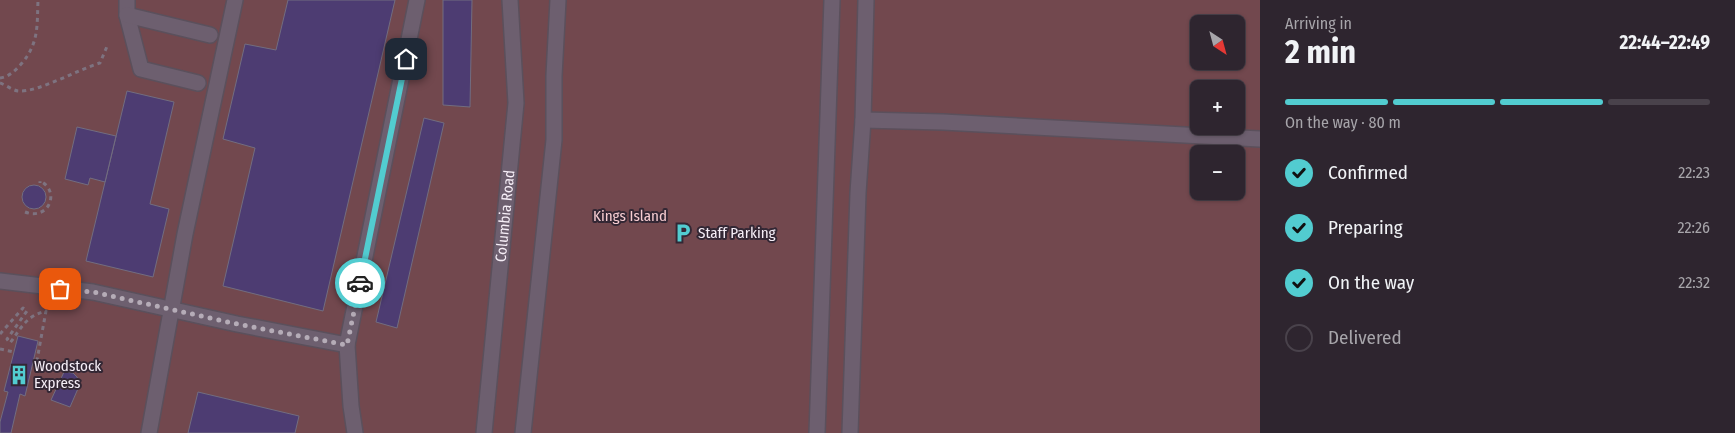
<!DOCTYPE html>
<html lang="en">
<head>
<meta charset="utf-8">
<style>
	:root { --surface:#2e252f; --page:#3a313b; --text:#f1f3f6; --muted:#a7a5aa; --line:#49424b; --accent:#52ccd0 }
	body { margin:0; font-family:"Fira Sans Condensed",sans-serif; background:var(--page); color:var(--text); height:100vh; display:flex; flex-direction:column; font-size:19px; white-space:nowrap }
	* { box-sizing:border-box; margin:0 }
	p { font-size:16px; color:var(--muted) }
	.icon { flex:none; width:28px; height:28px; fill:none; stroke:currentColor; stroke-width:2; stroke-linecap:round; stroke-linejoin:round }
	.map { position:relative; flex:1; overflow:hidden }
	.side { display:flex; flex-direction:column; background:var(--surface); width:475px }
	.side>* { flex:none }
	.needle { width:32px; rotate:144deg }
	.tools { position:absolute; left:1190px; top:15px; display:grid; gap:10px }
	.tools a { display:grid; place-items:center; width:55px; height:55px; border-radius:8px; background:var(--surface); box-shadow:0 1px 4px #0004,0 0 0 1px var(--line); font-size:25px }
	.pin { position:absolute; display:grid; place-items:center; width:42px; height:42px; color:#fff; margin:-21px; border-radius:10px; box-shadow:0 2px 8px #0006 }
	.courier { position:absolute; display:grid; place-items:center; width:50px; height:50px; margin:-25px; border:4px solid #52ccd0; border-radius:50%; background:#fff; color:#222; box-shadow:0 1px 6px #0007 }
	.head em { font-style:normal; font-weight:700 }
	.head div { display:flex; flex-direction:column-reverse }
	.head { display:flex; align-items:center; justify-content:space-between; height:85px; padding:0 25px }
	h1 { font-size:32px; font-weight:700; line-height:38px }
	.bar { display:grid; grid-template-columns:repeat(4,1fr); gap:8px 5px; align-content:center; height:60px; padding:0 25px }
	.bar i { height:6px; border-radius:4px; background:var(--line) }
	.bar .current { background:var(--accent) }
	.bar p { grid-column:span 4 }
	ol { padding:0 25px; list-style:none }
	li { display:flex; align-items:center; gap:15px; height:55px }
	li p { margin-inline-start:auto }
	li .icon { padding:5px; border-radius:50%; background:var(--accent); color:#111; stroke-width:4 }
	li:last-child { color:var(--muted) }
	li i { width:28px; height:28px; border:2px solid var(--line); border-radius:50% }
	main { display:flex; flex:1; min-height:0 }
	.map>svg:first-child { display:block }
</style>
</head>
<body>
<main>
<div class="map">
<svg width="1260" height="433" viewBox="0 0 1260 433">
	<rect width="100%" height="100%" fill="#3d313f"/>
	<path fill="#72484e" fill-rule="evenodd" d="M0 0H1260V433H0ZM1199 24H1236V61H1199ZM1199 89H1236V126H1199ZM1199 154H1236V191H1199Z"/>
	<g fill="#4d3c72" stroke="#726d80">
		<path d="M288 0H395L323 311 223 286 255 148 223 139 245 44 276 50Z"/>
		<path d="M443 0H472L470 107 443 105Z"/>
		<path d="M127 91 174 102 150 204 169 209 153 277 86 261Z"/>
		<path d="M424 118 444 123 397 328 376 322Z"/>
		<path d="M77 127 116 136 105 182 90 178 88 185 65 179Z"/>
		<circle cx="34" cy="197" r="12"/>
		<path d="M18 336 38 341 25 396 20 394 11 433H0V422L8 392 4 391Z"/>
		<path d="M64 372 73 373 77 377 80 384 70 407 51 400Z"/>
		<path d="M198 392 299 416 295 433H188Z"/>
	</g>
	<g fill="none" stroke-linecap="round" stroke-linejoin="round">
		<defs>
			<g id="minor">
				<path d="M127 0V15L141 69 198 83"/>
				<path d="M127 15 210 35"/>
				<path d="M863 120 943 122 1260 139"/>
				<path d="M0 281 93 292 237 324 347 345 417 0"/>
				<path d="M347 345 351 406 355 433"/>
				<path d="M149 433 185 234 235 0"/>
				<path id="s1" d="M484 433 516 103 510 0"/>
				<path d="M523 433 554 140V76L558 0"/>
				<path d="M817 433 832 0"/>
				<path d="M850 433 858 193 863 120 866 0"/>
			</g>
		</defs>
		<use href="#minor" stroke="#5b505c" stroke-width="18"/>
		<g stroke="#7e7380" stroke-width="3" stroke-dasharray="4 4" stroke-linecap="butt">
			<path d="M0 78C9 77 16 70 22 63 39 43 37 25 38 0"/>
			<path d="M0 83C6 85 12 90 18 91 37 93 79 69 100 63L108 44"/>
			<path d="M25 212C49 221 61 191 40 181V183"/>
			<path d="M0 334 23 308 27 311 7 339 10 343C22 327 26 316 46 311L37 360 34 359"/>
			<path d="M0 349 14 352"/>
		</g>
		<use href="#minor" stroke="#6d5f6f" stroke-width="15"/>
	</g>
	<g fill="none" stroke-linecap="round" stroke-linejoin="round">
		<path stroke="#b5acb7" stroke-width="5" stroke-dasharray="0 9" d="M60 289 93 292 237 324 347 345 360 283"/>
		<path stroke="#52ccd0" stroke-width="6" d="M360 283 406 59"/>
	</g>
	<defs>
		<symbol id="parking-bare" viewBox="-9 -9 18 18"><path d="M-3.5-5.5H1a3.5 3.5 0 0 1 0 7H-1V5.5H-3.5ZM-1-3.4V-.6H.8a1.4 1.4 0 0 0 0-2.8Z" fill="#52ccd0" stroke="#332734" stroke-width="2.5" paint-order="stroke"/></symbol>
		<symbol id="building-bare" viewBox="-9 -9 18 18"><path d="M-4-6H4V6H1V3H-1V6H-4ZM-2.5-4.3h1.7v1.8h-1.7ZM.8-4.3h1.7v1.8H.8ZM-2.5-1h1.7V.8h-1.7ZM.8-1h1.7V.8H.8Z" fill="#52ccd0" stroke="#332734" stroke-width="2.5" paint-order="stroke"/></symbol>
	</defs>
	<g fill-rule="evenodd">
		<use href="#parking-bare" x="669" y="219" width="28" height="28"/>
		<use href="#building-bare" x="5" y="361" width="28" height="28"/>
	</g>
	<g text-anchor="middle" stroke-width="4" stroke-linejoin="round" paint-order="stroke">
		<g font-size="15" fill="#f7ccd1" stroke="#332734">
			<text x="630" y="221">Kings Island</text>
		</g>
		<g font-size="15" fill="#f6eef7" stroke="#332734">
			<text dy="5" stroke="none"><textPath href="#s1" startOffset="218">Columbia Road</textPath></text>
		</g>
		<g font-size="15" fill="#f6eef7" stroke="#332734" text-anchor="start">
			<text x="698" y="238">Staff Parking</text>
			<text x="34" y="371">Woodstock<tspan x="34" dy="17">Express</tspan></text>
		</g>
	</g>
</svg>
<div class="tools">
<a><svg class="needle" viewBox="-14 -14 28 28"><path d="M0-13l5 13h-10z" fill="#e53935"/><path d="M0 13l5-13h-10z" fill="#a7a5aa"/></svg></a>
<a>+</a>
<a>−</a>
</div>
<div class="pin" style="left:60px;top:289px;background:#ea580c"><svg class="icon" aria-label="bag" viewBox="0 0 24 24"><path d="M5 8h14l-1 12H6zM9 8a3 3 0 0 1 6 0"/></svg></div>
<div class="pin" style="left:406px;top:59px;background:#1f2937"><svg class="icon" aria-label="home" viewBox="0 0 24 24"><path d="M3 11l9-7 9 7M6 9v11h12V9"/></svg></div>
<div class="courier" style="left:360px;top:283px"><svg class="icon" aria-label="car" viewBox="0 0 24 24"><path d="M5 17H2v-5l4-1 3-4h7l3 4 3 1v5h-3M9 17h6M6 11h13"/><circle cx="7" cy="17" r="2"/><circle cx="17" cy="17" r="2"/></svg></div>
</div>
<section class="side">
<div class="head"><div><h1>2 min</h1><p>Arriving in</p></div><em>22:44–22:49</em></div>
<div class="bar"><i class="current"></i><i class="current"></i><i class="current"></i><i></i><p>On the way · 80 m</p></div>
<ol>
<li><svg class="icon" aria-label="check" viewBox="0 0 24 24"><path d="M5 12l5 5 9-10"/></svg>Confirmed<p>22:23</p></li>
<li><svg class="icon" aria-label="check" viewBox="0 0 24 24"><path d="M5 12l5 5 9-10"/></svg>Preparing<p>22:26</p></li>
<li><svg class="icon" aria-label="check" viewBox="0 0 24 24"><path d="M5 12l5 5 9-10"/></svg>On the way<p>22:32</p></li>
<li><i></i>Delivered</li>
</ol>
</section>
</main>
</body>
</html>
